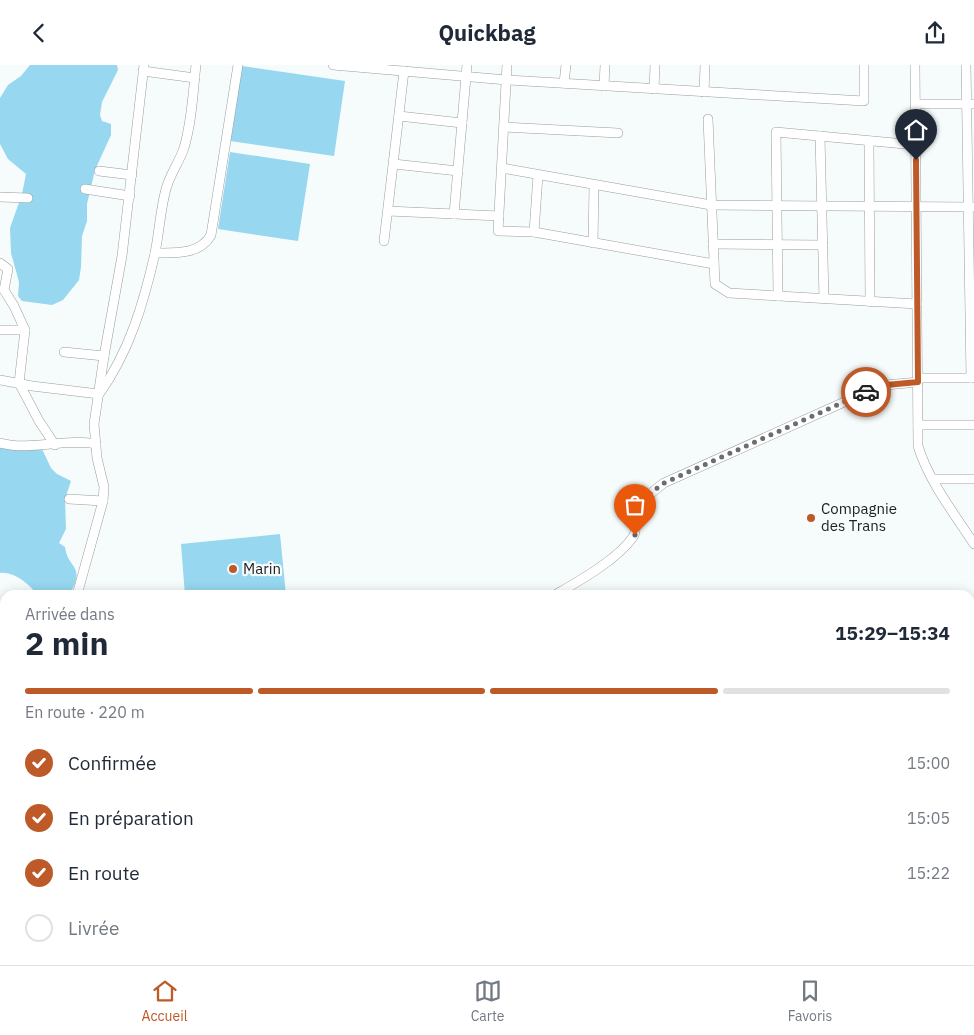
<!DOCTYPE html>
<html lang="fr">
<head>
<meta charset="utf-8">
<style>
	:root { --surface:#fff; --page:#f2f2f3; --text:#1f2937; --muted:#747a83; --line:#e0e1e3; --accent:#be5928 }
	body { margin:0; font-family:"IBM Plex Sans",sans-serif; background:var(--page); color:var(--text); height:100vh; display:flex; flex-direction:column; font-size:19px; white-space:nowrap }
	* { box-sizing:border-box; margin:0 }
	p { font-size:16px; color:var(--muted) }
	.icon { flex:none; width:28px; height:28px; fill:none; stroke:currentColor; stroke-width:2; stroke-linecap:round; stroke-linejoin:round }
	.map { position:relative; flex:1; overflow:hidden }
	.side { position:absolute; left:0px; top:525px; width:975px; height:375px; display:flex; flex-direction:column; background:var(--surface); border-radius:15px 15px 0 0; box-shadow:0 2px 12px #0003 }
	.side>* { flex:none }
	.pin { position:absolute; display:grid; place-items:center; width:42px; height:42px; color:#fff; margin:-51px -21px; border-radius:50% 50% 50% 0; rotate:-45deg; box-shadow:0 0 5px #0007 }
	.pin .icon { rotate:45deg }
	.courier { position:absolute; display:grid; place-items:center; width:50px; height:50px; margin:-25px; border:4px solid #be5928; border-radius:50%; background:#fff; color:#222; box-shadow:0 1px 6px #0007 }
	.headline em { font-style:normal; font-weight:800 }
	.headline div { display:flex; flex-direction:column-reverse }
	.headline { display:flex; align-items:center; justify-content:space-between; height:85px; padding:0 25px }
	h1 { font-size:32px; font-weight:800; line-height:38px }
	.bar { display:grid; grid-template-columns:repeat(4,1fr); gap:8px 5px; align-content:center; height:60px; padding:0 25px }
	.bar i { height:6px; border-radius:4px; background:var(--line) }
	.bar .current { background:var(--accent) }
	.bar p { grid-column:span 4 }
	ol { padding:0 25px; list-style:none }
	li { display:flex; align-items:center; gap:15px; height:55px }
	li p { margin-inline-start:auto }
	li .icon { padding:5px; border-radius:50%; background:var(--accent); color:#fff; stroke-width:4 }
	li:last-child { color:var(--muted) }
	li i { width:28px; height:28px; border:2px solid var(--line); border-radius:50% }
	header { display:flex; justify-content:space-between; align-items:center; height:65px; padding:0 25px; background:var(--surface); font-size:22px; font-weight:800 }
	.tab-bar { display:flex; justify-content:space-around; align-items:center; height:70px; border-top:1px solid var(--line); background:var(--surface); font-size:14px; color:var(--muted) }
	.tab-bar a { display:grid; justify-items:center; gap:2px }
	.tab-bar .current { color:var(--accent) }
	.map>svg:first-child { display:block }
</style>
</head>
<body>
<header><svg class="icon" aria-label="back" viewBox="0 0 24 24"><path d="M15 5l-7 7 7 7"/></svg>Quickbag<svg class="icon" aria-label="share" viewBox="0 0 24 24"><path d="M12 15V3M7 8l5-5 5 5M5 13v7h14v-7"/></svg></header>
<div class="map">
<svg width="974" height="900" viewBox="0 0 974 900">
	<rect width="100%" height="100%" fill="#f6fbfc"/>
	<g fill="#97d7ef">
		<path d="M30 0H117L118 5 102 37 100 50 102 56 111 59V70L95 105 87 139V156L82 171 81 202 79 215 63 235 52 240 22 236 18 231 19 217 11 188 10 163 22 129 26 109 8 94 0 79V33L8 20 21 11Z"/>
		<path d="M242 1 345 16 334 91 230 76Z"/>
		<path d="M230 87 310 99 298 176 218 164Z"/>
		<path d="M0 381 42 384 51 403 57 409 71 416 65 434 66 464 59 478 65 482C68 505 86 499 70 529L37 530C30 519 13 506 0 508Z"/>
		<path d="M280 469 286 530H185L181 479Z"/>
	</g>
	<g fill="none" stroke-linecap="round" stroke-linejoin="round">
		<defs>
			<g id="street">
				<path d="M333 0 507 15 864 36V0"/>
				<path d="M507 0 498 166 534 167 714 199"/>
				<path d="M915 0 918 381C929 417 954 448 974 479"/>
				<path d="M966 0 971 313"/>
				<path d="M143 6 195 13"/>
				<path d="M564 18 566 0"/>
				<path d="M604 21 605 0"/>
				<path d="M654 24 655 0"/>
				<path d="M704 27 705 0"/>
				<path d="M916 39H974"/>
				<path d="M399 51 462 58"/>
				<path d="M708 54 715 219 729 228 917 239"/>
				<path d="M504 62 618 68"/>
				<path d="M820 71 824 234"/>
				<path d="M869 76 870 237"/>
				<path d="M394 99 458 106"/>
				<path d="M502 103 711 140 974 142"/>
				<path d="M99 106 132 110"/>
				<path d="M85 124 130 131"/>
				<path d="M0 132 28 133"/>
				<path d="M388 146 499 151"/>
				<path d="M454 149 467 0"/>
				<path d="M534 167 538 110"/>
				<path d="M384 176 404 6"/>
				<path d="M593 178 594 120"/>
				<path d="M713 179 823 180"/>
				<path d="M155 188C175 188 200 190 211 170L238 0"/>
				<path d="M0 198 8 204 4 225 14 241 25 265 19 318 39 356 55 380"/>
				<path d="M778 231 776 67 916 80"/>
				<path d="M0 265H25"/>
				<path d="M64 287 104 291"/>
				<path d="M918 313H974"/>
				<path d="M0 315 32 321 99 329C129 288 144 237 155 188 159 169 160 148 165 128 168 112 179 98 184 83 192 56 193 27 196 0"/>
				<path d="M918 360H974"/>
				<path d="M0 378C32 386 65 373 96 379"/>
				<path d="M933 414H974"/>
				<path d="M69 434 103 436"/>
				<path d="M77 530 103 436 104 422 97 393 94 359 104 291 122 191 144 0"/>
				<path d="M555 530C579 516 617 495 633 472 636 468 635 463 636 457 639 437 649 429 664 418L871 325 886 320 918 317"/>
				<path d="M970 574 974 563"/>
				<path d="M970 590 974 592"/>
				<path d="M0 629 5 628"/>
				<path d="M970 673 974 676"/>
				<path d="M970 739 974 742"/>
				<path d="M0 746H5"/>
				<path d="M970 777H974"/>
				<path d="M0 789H5"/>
				<path d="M0 830H5"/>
				<path d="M970 839H974"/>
				<path d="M0 868H5"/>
				<path d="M168 895V900"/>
				<path d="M214 895V900"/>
				<path d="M261 895V900"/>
				<path d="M311 895V900"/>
				<path d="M592 895V900"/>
				<path d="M642 895 643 900"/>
				<path d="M777 895V900"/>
				<path d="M902 895V900"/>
				<path d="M966 895 967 900"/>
				<path d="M13 900 14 895"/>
				<path d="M66 900V895"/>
				<path d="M115 900 116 895"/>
				<path d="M330 900 383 895"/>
			</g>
		</defs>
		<use href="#street" stroke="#999d9e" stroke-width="10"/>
		<use href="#street" stroke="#fff" stroke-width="9"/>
	</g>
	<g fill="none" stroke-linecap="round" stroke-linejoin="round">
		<path stroke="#6b6e6e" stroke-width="5" stroke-dasharray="0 9" d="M635 470C636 442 642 434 664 418L866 327"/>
		<path stroke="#be5928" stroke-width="6" d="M866 327 886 320 918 317 916 95"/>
	</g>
	<g fill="#be5928" stroke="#f6fbfc" stroke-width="2">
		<circle cx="811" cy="453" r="5"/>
		<circle cx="233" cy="504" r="5"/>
	</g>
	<g text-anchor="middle" stroke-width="4.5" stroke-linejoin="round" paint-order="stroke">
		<g font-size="15" fill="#202222" stroke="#f6fbfc" text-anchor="start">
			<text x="821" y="449">Compagnie<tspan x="821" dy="17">des Trans</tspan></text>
			<text x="243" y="509">Marin</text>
		</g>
	</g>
</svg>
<div class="pin" style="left:635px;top:470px;background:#ea580c"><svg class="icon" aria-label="bag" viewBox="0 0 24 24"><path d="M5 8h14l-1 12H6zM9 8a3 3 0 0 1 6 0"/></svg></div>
<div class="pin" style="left:916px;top:95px;background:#1f2937"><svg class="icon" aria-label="home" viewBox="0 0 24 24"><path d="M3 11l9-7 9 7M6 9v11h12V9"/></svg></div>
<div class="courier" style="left:866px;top:327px"><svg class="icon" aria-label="car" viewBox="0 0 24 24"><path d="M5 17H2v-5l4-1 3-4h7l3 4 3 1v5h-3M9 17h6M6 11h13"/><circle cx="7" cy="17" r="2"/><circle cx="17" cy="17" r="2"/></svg></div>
<section class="side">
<div class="headline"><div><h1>2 min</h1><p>Arrivée dans</p></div><em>15:29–15:34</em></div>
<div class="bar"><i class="current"></i><i class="current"></i><i class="current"></i><i></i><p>En route · 220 m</p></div>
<ol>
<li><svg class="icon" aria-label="check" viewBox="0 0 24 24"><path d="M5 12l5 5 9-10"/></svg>Confirmée<p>15:00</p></li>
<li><svg class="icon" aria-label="check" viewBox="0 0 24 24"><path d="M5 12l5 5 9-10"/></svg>En préparation<p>15:05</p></li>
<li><svg class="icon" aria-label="check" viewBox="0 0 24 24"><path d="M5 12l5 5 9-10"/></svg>En route<p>15:22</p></li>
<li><i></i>Livrée</li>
</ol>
</section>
</div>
<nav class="tab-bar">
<a class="current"><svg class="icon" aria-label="home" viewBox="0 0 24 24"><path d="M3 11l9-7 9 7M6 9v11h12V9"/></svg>Accueil</a>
<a><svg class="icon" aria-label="map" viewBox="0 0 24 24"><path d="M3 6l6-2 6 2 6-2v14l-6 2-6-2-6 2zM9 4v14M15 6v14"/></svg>Carte</a>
<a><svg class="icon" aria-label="saved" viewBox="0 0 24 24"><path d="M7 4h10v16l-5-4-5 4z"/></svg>Favoris</a>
</nav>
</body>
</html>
